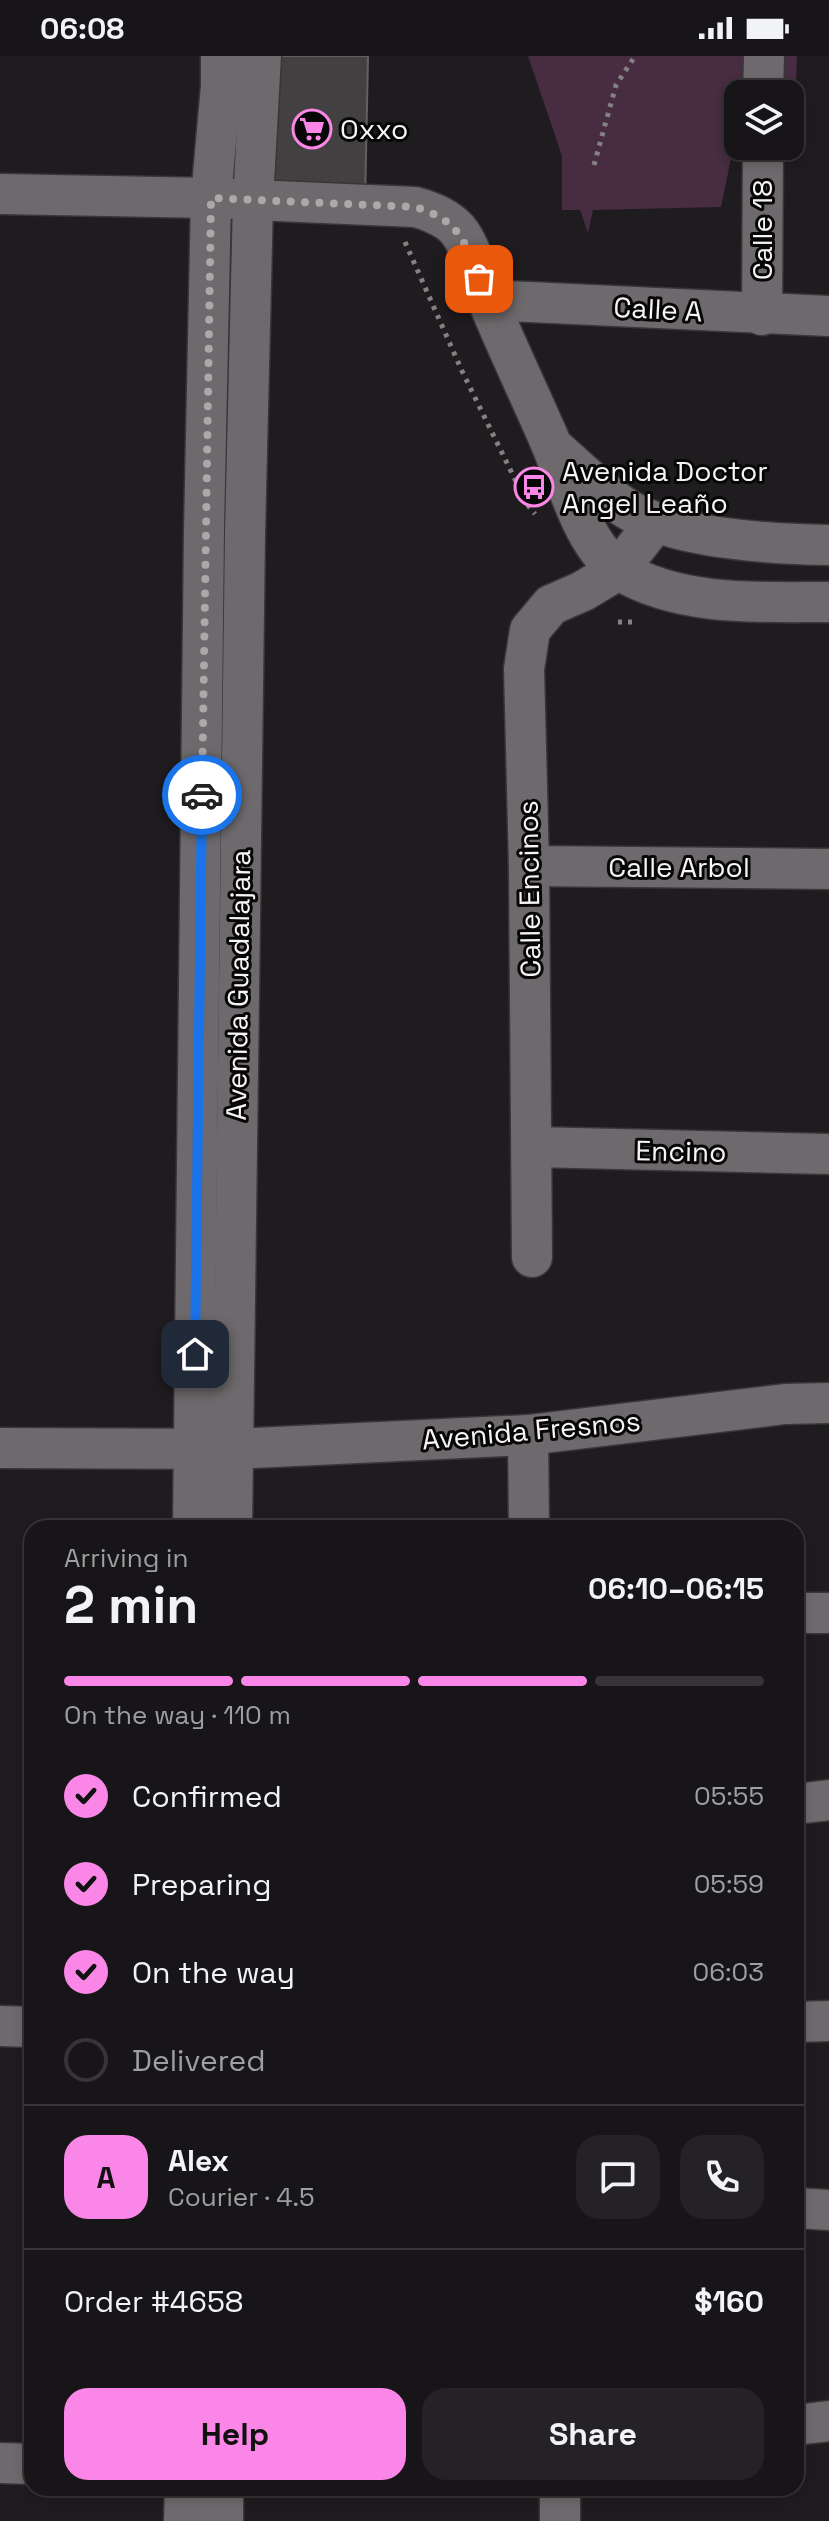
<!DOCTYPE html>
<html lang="en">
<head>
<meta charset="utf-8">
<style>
	:root { --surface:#171517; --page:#242224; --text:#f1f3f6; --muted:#9e9fa1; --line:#363436; --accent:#fa87e7 }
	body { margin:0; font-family:"Space Grotesk",sans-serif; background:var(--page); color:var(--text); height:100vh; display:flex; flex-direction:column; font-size:30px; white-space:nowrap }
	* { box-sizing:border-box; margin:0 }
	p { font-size:26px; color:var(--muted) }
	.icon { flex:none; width:44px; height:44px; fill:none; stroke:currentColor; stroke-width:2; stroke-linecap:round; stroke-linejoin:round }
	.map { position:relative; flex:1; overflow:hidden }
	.panel { position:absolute; left:24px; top:1464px; width:780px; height:976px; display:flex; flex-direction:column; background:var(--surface); border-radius:24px; box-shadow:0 4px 12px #0003,0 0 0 2px var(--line) }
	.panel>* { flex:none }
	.fabs { position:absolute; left:724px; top:24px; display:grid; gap:16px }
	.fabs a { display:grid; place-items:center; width:80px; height:80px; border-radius:16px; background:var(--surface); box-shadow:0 4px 12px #0003,0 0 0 2px var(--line); font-size:40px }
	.pin { position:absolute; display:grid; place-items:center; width:68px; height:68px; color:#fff; margin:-34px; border-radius:16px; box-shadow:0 4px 12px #0006 }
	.courier { position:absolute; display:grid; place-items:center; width:80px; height:80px; margin:-40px; border:6px solid #1a73e8; border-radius:50%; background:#fff; color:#222; box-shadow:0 2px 10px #0007 }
	.head em { font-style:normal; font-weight:600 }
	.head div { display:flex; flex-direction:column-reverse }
	.head { display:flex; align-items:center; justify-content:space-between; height:136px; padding:0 40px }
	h1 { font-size:52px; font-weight:600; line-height:60px }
	.bar { display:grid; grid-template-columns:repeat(4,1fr); gap:12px 8px; align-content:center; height:96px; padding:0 40px }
	.bar i { height:10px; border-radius:6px; background:var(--line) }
	.bar .selected { background:var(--accent) }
	.bar p { grid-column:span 4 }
	.line { display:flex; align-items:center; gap:20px; padding:0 40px; border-top:2px solid var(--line) }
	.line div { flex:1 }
	.round { display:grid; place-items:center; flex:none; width:84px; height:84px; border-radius:24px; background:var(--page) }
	ol { padding:0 40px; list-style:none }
	li { display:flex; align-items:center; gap:24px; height:88px }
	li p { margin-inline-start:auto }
	li .icon { padding:8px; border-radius:50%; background:var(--accent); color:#111; stroke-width:4 }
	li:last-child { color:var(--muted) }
	li i { width:44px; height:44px; border:4px solid var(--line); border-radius:50% }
	.cta { display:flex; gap:16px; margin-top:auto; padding:16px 40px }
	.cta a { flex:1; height:92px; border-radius:24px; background:var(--accent); color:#111; font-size:32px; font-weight:600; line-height:92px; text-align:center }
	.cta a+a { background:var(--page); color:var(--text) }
	.status { display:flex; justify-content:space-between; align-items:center; height:56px; padding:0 40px; background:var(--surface); direction:ltr }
	.status svg { height:22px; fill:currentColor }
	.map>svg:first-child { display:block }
</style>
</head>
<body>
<div class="status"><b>06:08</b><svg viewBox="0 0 49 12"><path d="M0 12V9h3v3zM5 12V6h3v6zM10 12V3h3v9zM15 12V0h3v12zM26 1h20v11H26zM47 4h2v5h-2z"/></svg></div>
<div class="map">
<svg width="829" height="2465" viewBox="0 0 829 2465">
	<rect width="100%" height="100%" fill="#1f1c1f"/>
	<path fill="#472c42" d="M528 0H797L794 84 790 83V38H738V82L735 83 721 151 593 154 588 177 580 154H562V100Z"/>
	<path fill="#434042" stroke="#635f62" stroke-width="2" d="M261 0H368L365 149 253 145Z"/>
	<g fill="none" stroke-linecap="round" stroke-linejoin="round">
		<defs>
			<g id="minor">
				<path d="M763 38 764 0"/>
				<path d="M0 138 211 142 415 151C430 155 446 161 457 173 473 192 478 223 488 245 508 294 531 341 552 390 568 428 584 492 621 515 681 551 762 546 829 546"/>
				<path d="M487 244 829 260"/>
				<path d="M762 259 763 90"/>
				<path d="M555 393C577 412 598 433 621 449 669 483 770 488 829 489"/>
				<path d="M529 810 829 813"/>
				<path d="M533 1091 829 1098"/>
				<path d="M532 1201 529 810 524 613 530 574 551 549 583 535 618 514 655 467"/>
				<path d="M528 1379 529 1472"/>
				<path d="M0 1392 232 1393 528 1379 785 1348 829 1347"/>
				<path d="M193 1472 204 475 211 142 221 30V0"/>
				<path d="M232 1472 245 478 253 145 261 0"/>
				<path d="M796 1557H829"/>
				<path d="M796 1748 829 1744"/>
				<path d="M796 1966 829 1965"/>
				<path d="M0 1970 32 1971"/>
				<path d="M796 2152 829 2154"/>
				<path d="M796 2369 829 2365"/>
				<path d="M0 2407 32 2408"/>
				<path d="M560 2432V2465"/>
				<path d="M184 2465 185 2432"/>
				<path d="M223 2465V2432"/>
			</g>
		</defs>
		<use href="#minor" stroke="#383638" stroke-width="43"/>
		<g stroke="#848183" stroke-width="5" stroke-dasharray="4 6" stroke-linecap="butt">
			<path d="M594 109 616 29 635 0"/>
			<path d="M405 186 462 315 527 448 535 458"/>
			<path d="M618 566H637"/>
		</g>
		<use href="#minor" stroke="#6d696c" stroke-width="40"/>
	</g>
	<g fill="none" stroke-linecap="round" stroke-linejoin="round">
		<path stroke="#aba8aa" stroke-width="8" stroke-dasharray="0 14.4" d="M202 739 211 142 415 151C459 164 464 184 479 223"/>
		<path stroke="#1a73e8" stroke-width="10" d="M195 1298 202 739"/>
	</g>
	<defs>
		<symbol id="supermarket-ring" viewBox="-11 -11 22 22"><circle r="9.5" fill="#080708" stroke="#fa87e7" stroke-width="1.5"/><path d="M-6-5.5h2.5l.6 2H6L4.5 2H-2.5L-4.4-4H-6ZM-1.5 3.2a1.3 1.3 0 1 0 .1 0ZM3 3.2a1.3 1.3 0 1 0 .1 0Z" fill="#fa87e7"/></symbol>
		<symbol id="bus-ring" viewBox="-11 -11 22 22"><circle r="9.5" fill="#080708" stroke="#fa87e7" stroke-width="1.5"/><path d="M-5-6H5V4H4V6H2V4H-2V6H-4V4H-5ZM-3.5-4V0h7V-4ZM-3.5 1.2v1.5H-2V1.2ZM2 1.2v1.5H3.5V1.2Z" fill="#fa87e7"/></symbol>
	</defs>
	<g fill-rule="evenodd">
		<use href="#supermarket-ring" x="290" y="51" width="44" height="44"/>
		<use href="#bus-ring" x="512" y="409" width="44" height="44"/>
	</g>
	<g text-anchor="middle" stroke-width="6" stroke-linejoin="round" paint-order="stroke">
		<g font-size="28" fill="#f6f4f5" stroke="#080708" text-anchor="start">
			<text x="340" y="83">Oxxo</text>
			<text x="562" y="425">Avenida Doctor<tspan x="562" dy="32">Angel Leaño</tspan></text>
		</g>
		<g font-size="28" fill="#f6f4f5" stroke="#080708">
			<text transform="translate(762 174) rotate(-90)" y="10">Calle 18</text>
			<text transform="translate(658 253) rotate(3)" y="10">Calle A</text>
			<text x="679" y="821">Calle Arbol</text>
			<text transform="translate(529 833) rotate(-91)" y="10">Calle Encinos</text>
			<text transform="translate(238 929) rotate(-89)" y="10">Avenida Guadalajara</text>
			<text transform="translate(681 1095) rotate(1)" y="10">Encino</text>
			<text transform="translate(531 1374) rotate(-5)" y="10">Avenida Fresnos</text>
		</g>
	</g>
</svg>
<div class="fabs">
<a><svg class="icon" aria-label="layers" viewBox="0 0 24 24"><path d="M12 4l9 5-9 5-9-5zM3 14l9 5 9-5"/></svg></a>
</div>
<div class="pin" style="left:479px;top:223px;background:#ea580c"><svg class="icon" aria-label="bag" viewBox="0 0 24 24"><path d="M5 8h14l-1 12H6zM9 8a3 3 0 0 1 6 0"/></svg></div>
<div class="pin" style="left:195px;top:1298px;background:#1f2937"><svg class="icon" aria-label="home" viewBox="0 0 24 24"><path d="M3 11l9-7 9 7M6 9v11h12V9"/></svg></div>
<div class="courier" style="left:202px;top:739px"><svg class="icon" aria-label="car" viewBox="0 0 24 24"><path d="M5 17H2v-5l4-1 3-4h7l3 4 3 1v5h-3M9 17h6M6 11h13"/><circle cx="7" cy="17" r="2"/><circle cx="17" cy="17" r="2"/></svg></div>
<section class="panel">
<div class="head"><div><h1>2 min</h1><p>Arriving in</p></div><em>06:10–06:15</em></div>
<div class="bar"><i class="selected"></i><i class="selected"></i><i class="selected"></i><i></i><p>On the way · 110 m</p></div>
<ol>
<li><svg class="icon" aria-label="check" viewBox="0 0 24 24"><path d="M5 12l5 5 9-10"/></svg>Confirmed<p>05:55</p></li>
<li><svg class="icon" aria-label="check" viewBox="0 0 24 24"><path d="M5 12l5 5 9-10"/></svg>Preparing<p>05:59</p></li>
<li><svg class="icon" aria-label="check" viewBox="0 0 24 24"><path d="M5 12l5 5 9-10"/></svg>On the way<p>06:03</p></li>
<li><i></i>Delivered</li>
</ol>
<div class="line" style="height:144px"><b class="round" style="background:var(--accent);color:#111">A</b><div><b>Alex</b><p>Courier · 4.5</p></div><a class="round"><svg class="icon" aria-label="chat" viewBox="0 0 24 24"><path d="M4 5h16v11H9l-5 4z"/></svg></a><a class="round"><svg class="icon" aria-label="phone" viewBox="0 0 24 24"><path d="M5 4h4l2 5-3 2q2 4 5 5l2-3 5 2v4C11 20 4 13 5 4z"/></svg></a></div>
<div class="line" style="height:104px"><div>Order #4658</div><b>$160</b></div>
<div class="cta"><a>Help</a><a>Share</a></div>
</section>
</div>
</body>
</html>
